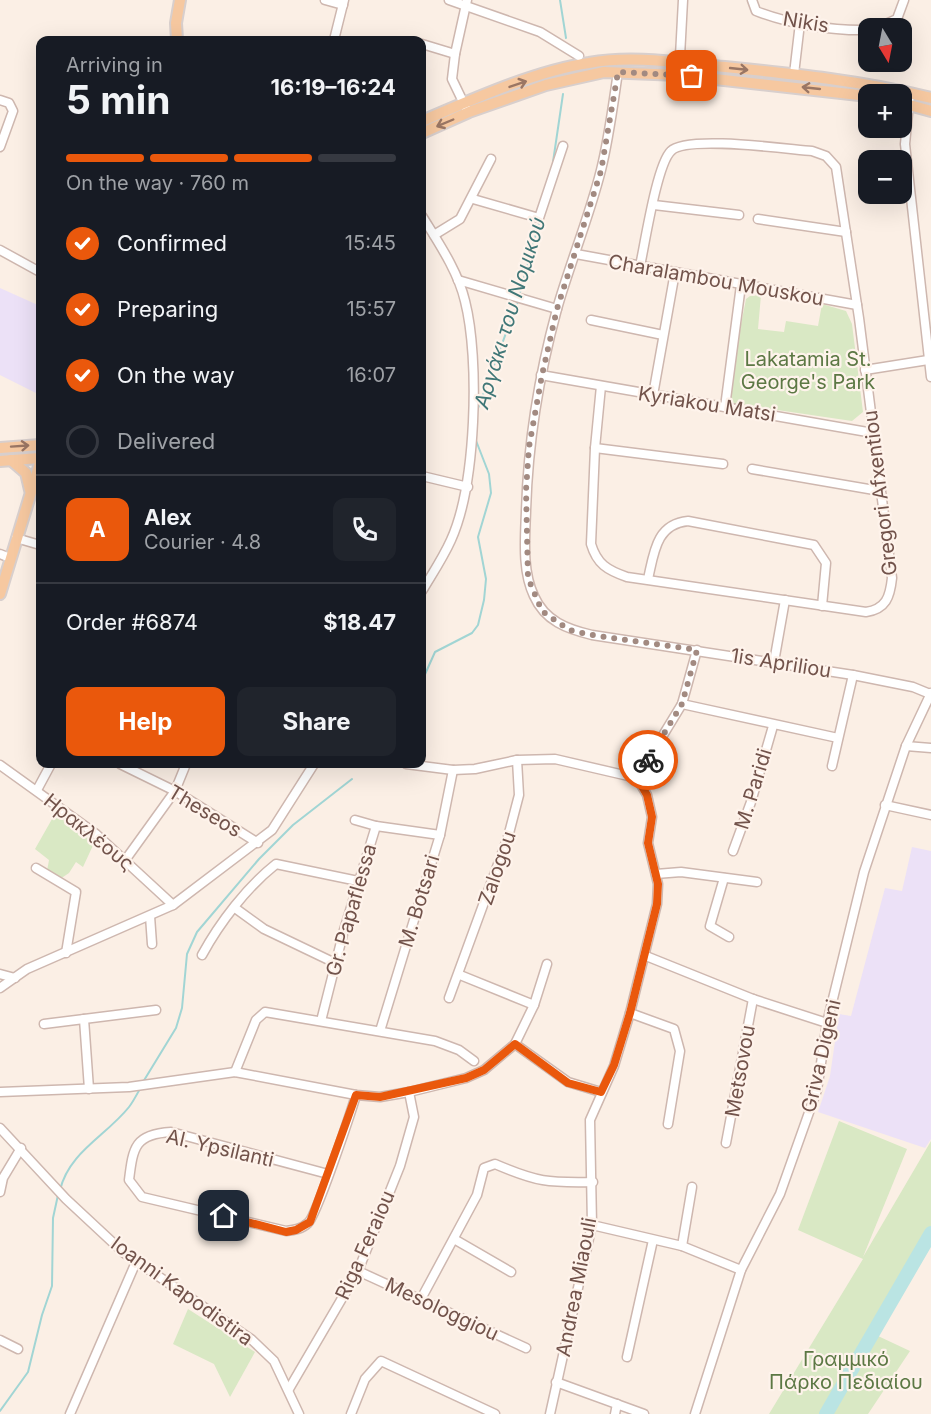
<!DOCTYPE html>
<html lang="en">
<head>
<meta charset="utf-8">
<style>
	:root { --surface:#171b24; --page:#20242c; --text:#f1f3f6; --muted:#9ea1a6; --line:#363941; --accent:#ea580c }
	body { margin:0; font-family:Inter,sans-serif; background:var(--page); color:var(--text); height:100vh; display:flex; flex-direction:column; font-size:22px; white-space:nowrap }
	* { box-sizing:border-box; margin:0 }
	p { font-size:20px; color:var(--muted) }
	.icon { flex:none; width:33px; height:33px; fill:none; stroke:currentColor; stroke-width:2; stroke-linecap:round; stroke-linejoin:round }
	.map { position:relative; flex:1; overflow:hidden }
	.details { position:absolute; left:36px; top:36px; width:390px; height:732px; display:flex; flex-direction:column; background:var(--surface); border-radius:12px; box-shadow:0 6px 24px #0002 }
	.details>* { flex:none }
	.needle { width:39px; rotate:170deg }
	.fabs { position:absolute; left:858px; top:18px; display:grid; gap:12px }
	.fabs a { display:grid; place-items:center; width:54px; height:54px; border-radius:12px; background:var(--surface); box-shadow:0 6px 24px #0002; font-size:30px }
	.pin { position:absolute; display:grid; place-items:center; width:51px; height:51px; color:#fff; margin:-26px; border-radius:12px; box-shadow:0 3px 9px #0006 }
	.courier { position:absolute; display:grid; place-items:center; width:60px; height:60px; margin:-30px; border:4px solid #ea580c; border-radius:50%; background:#fff; color:#222; box-shadow:0 2px 8px #0007 }
	.head em { font-style:normal; font-weight:700 }
	.head div { display:flex; flex-direction:column-reverse }
	.head { display:flex; align-items:center; justify-content:space-between; height:102px; padding:0 30px }
	h1 { font-size:39px; font-weight:700; line-height:45px }
	.bar { display:grid; grid-template-columns:repeat(4,1fr); gap:9px 6px; align-content:center; height:72px; padding:0 30px }
	.bar i { height:8px; border-radius:4px; background:var(--line) }
	.bar .current { background:var(--accent) }
	.bar p { grid-column:span 4 }
	.line { display:flex; align-items:center; gap:15px; padding:0 30px; border-top:2px solid var(--line) }
	.line div { flex:1 }
	.round { display:grid; place-items:center; flex:none; width:63px; height:63px; border-radius:12px; background:var(--page) }
	ol { padding:0 30px; list-style:none }
	li { display:flex; align-items:center; gap:18px; height:66px }
	li p { margin-inline-start:auto }
	li .icon { padding:6px; border-radius:50%; background:var(--accent); color:#fff; stroke-width:4 }
	li:last-child { color:var(--muted) }
	li i { width:33px; height:33px; border:3px solid var(--line); border-radius:50% }
	.button { display:flex; gap:12px; margin-top:auto; padding:12px 30px }
	.button a { flex:1; height:69px; border-radius:12px; background:var(--accent); color:#fff; font-size:24px; font-weight:700; line-height:69px; text-align:center }
	.button a+a { background:var(--page); color:var(--text) }
	.map>svg:first-child { display:block }
</style>
</head>
<body>
<div class="map">
<svg width="931" height="1414" viewBox="0 0 931 1414">
	<rect width="100%" height="100%" fill="#fbefe5"/>
	<g fill="#ece1f7">
		<path d="M0 288 40 306V395L0 375Z"/>
		<path d="M912 847 931 851V1139L925 1148 818 1112 830 1076 839 1014 851 1016 885 888 902 891Z"/>
	</g>
	<g fill="#d9e8c4">
		<path d="M761 295 758 329 784 332 786 321 818 326 822 304 846 311 852 324 863 412 852 421 729 403 734 360 746 299 750 296Z"/>
		<path d="M56 812 95 841 83 867 76 862 69 873 60 879 47 871 49 860 35 849Z"/>
		<path d="M839 1121 907 1149 863 1257 931 1141V1246L878 1336 910 1351 868 1414H769L863 1259 798 1230Z"/>
		<path d="M188 1309 255 1352 230 1397 214 1364 173 1344Z"/>
	</g>
	<g fill="none" stroke-linecap="round" stroke-linejoin="round">
		<g stroke="#a1d5d4" stroke-width="2">
			<path d="M560 0 566 38"/>
			<path d="M553 162 563 94"/>
			<path d="M519 296 540 220"/>
			<path d="M477 411 518 301"/>
			<path d="M422 681 435 652 472 633 478 625 484 600 486 579 478 537 491 493 489 474 475 438"/>
			<path d="M143 1082 176 1028 182 1008 187 954 197 932 259 859 293 825 352 779"/>
			<path d="M60 1190C69 1152 106 1136 129 1107 133 1102 137 1094 141 1087"/>
			<path d="M0 1411 28 1372 42 1315 52 1286 53 1218 58 1195"/>
		</g>
		<path stroke="#bae4e3" stroke-width="14" d="M826 1414 931 1233"/>
		<defs>
			<g id="minor">
				<path d="M325 0 343 5"/>
				<path d="M449 0 540 32 579 56"/>
				<path d="M752 0 756 11C789 24 833 31 868 30"/>
				<path d="M877 28 897 19 904 0"/>
				<path d="M334 40 344 0"/>
				<path d="M422 44 455 54"/>
				<path d="M618 72C613 105 609 138 601 170 589 218 570 263 557 309 539 375 528 443 526 511 525 539 522 571 534 596 545 621 567 629 592 635L853 675 913 687 930 694"/>
				<path d="M794 74 800 23"/>
				<path d="M679 75 683 0"/>
				<path d="M910 93 905 144 931 377"/>
				<path d="M0 100 9 103 13 111 0 147"/>
				<path d="M466 108 452 79 455 54 467 0"/>
				<path d="M473 199 539 218 563 146"/>
				<path d="M654 205 739 215"/>
				<path d="M422 216C438 242 458 271 465 301 480 360 476 485 451 540 443 558 432 574 422 591"/>
				<path d="M758 219 846 232"/>
				<path d="M434 235 460 219 491 159"/>
				<path d="M0 250 40 272"/>
				<path d="M576 254 857 305"/>
				<path d="M458 280 557 309"/>
				<path d="M591 320 663 335"/>
				<path d="M865 370 928 360"/>
				<path d="M541 375 873 433"/>
				<path d="M601 386 595 448 591 544C597 564 607 570 627 577L866 612C886 609 890 597 892 578L859 318 836 167 826 156 812 151C786 149 686 135 671 151 657 164 645 243 640 266"/>
				<path d="M653 395 675 272"/>
				<path d="M725 407 741 285"/>
				<path d="M595 448 723 464"/>
				<path d="M752 469 880 491"/>
				<path d="M422 476 468 487"/>
				<path d="M16 538 40 545"/>
				<path d="M0 554 10 558"/>
				<path d="M648 579C654 553 656 524 688 521L814 545 826 563 822 606"/>
				<path d="M774 662 785 600"/>
				<path d="M682 704 838 738"/>
				<path d="M906 746 931 748"/>
				<path d="M120 764 175 791 258 843"/>
				<path d="M406 764 453 770 475 769 517 760 555 759 637 778"/>
				<path d="M0 765 96 834 173 905"/>
				<path d="M832 766 853 675"/>
				<path d="M637 778 682 704 697 650"/>
				<path d="M37 790 51 764"/>
				<path d="M885 805 931 815"/>
				<path d="M355 820 376 826"/>
				<path d="M733 851 751 802 773 726"/>
				<path d="M126 859 175 791 186 764"/>
				<path d="M36 868 76 892 66 953"/>
				<path d="M656 874 681 872 757 882"/>
				<path d="M724 878 710 926 729 937"/>
				<path d="M235 908 264 929 335 963"/>
				<path d="M150 916 152 944"/>
				<path d="M202 955C220 922 247 887 276 864L358 881"/>
				<path d="M646 956 753 999 827 1023"/>
				<path d="M0 974 15 978"/>
				<path d="M460 975 534 1005"/>
				<path d="M0 988 27 969 173 905 272 830 314 764"/>
				<path d="M449 998 508 837 519 795 517 760"/>
				<path d="M630 1013 674 1029 680 1051 668 1124"/>
				<path d="M84 1019 89 1089"/>
				<path d="M321 1021 344 930 376 826 440 835"/>
				<path d="M44 1024 156 1010"/>
				<path d="M380 1031 440 835 453 770"/>
				<path d="M515 1044 568 1082 601 1092"/>
				<path d="M235 1072 256 1020 265 1012 435 1041 459 1050 474 1061"/>
				<path d="M0 1092 129 1087 235 1072 356 1095 380 1097 409 1092 466 1078 484 1070 515 1044 534 1005 547 964"/>
				<path d="M0 1128 66 1199 124 1253 251 1339 274 1361 299 1414"/>
				<path d="M726 1143 753 999"/>
				<path d="M328 1174 171 1132C135 1134 133 1147 129 1180L142 1197 286 1231C294 1230 302 1229 308 1223 316 1217 351 1112 356 1095"/>
				<path d="M0 1192 3 1178 21 1148"/>
				<path d="M592 1225 682 1246 741 1270"/>
				<path d="M454 1239 511 1272"/>
				<path d="M682 1246 692 1187"/>
				<path d="M358 1271 526 1348"/>
				<path d="M421 1299 477 1195 484 1168 495 1164C537 1182 548 1183 593 1182"/>
				<path d="M0 1340 18 1349"/>
				<path d="M627 1357 653 1240"/>
				<path d="M556 1382 644 1414"/>
				<path d="M289 1389 358 1271 400 1166 414 1117 409 1092"/>
				<path d="M70 1414 136 1262"/>
				<path d="M351 1414 365 1379 381 1361 495 1414"/>
				<path d="M550 1414 592 1225 590 1120 614 1066 630 1013 657 904 658 884 648 843 652 817 647 795 637 778"/>
				<path d="M615 1414 617 1404"/>
				<path d="M695 1414 741 1270 780 1194 817 1090 827 1023 864 872 906 746 931 693"/>
			</g>
			<g id="major">
				<path d="M177 40 176 23 180 0"/>
				<path d="M902 103 931 111"/>
				<path d="M422 121C471 100 535 71 589 63 633 55 680 63 725 67 794 74 863 81 931 98"/>
				<path d="M422 133 469 112 546 85 604 72 679 75 868 96"/>
				<path d="M0 448 40 445"/>
				<path d="M11 460 26 473 30 490"/>
				<path d="M0 461 40 458"/>
				<path d="M0 594 40 463"/>
			</g>
		</defs>
		<use href="#minor" stroke="#ceb7af" stroke-width="11"/>
		<use href="#major" stroke="#d8cfcd" stroke-width="14"/>
		<use href="#minor" stroke="#fff" stroke-width="8"/>
		<use href="#major" stroke="#f6c8a0" stroke-width="10"/>
	</g>
	<defs><path id="oneway-shaft" d="M-6 0H5M1.5-3L5.5 0L1.5 3" fill="none" stroke-width="1.6" stroke-linecap="round" stroke-linejoin="round" transform="scale(1.5)"/></defs>
	<g stroke="#9a7664">
		<use href="#oneway-shaft" transform="translate(739 69) rotate(6)"/>
		<use href="#oneway-shaft" transform="translate(518 84) rotate(-19)"/>
		<use href="#oneway-shaft" transform="translate(811 88) rotate(-174)"/>
		<use href="#oneway-shaft" transform="translate(445 123) rotate(157)"/>
		<use href="#oneway-shaft" transform="translate(20 446) rotate(-4)"/>
	</g>
	<g fill="none" stroke-linecap="round" stroke-linejoin="round">
		<path stroke="#a28a81" stroke-width="6" stroke-dasharray="0 10.8" d="M648 760 682 704 697 650 592 635 569 630 542 611 528 578 526 490 529 447 542 375 557 309 601 171 618 72 692 76"/>
		<path stroke="#ea580c" stroke-width="8" d="M224 1216 286 1232 296 1230 310 1222 356 1095 380 1097 466 1078 484 1070 515 1044 568 1083 601 1092 614 1065 630 1013 657 904 658 884 648 843 652 817 647 795 637 778 648 760"/>
	</g>
	<g text-anchor="middle" stroke-width="4.5" stroke-linejoin="round" paint-order="stroke">
		<g font-size="20" fill="#72534b" stroke="#fef3eb">
			<text transform="translate(806 22) rotate(9)" y="7">Nikis</text>
			<text transform="translate(716 280) rotate(10)" y="7">Charalambou Mouskou</text>
			<text transform="translate(707 404) rotate(9)" y="7">Kyriakou Matsi</text>
			<text transform="translate(880 493) rotate(-97)" y="7">Gregori Afxentiou</text>
			<text transform="translate(781 663) rotate(9)" y="7">1is Apriliou</text>
			<text transform="translate(753 789) rotate(-73)" y="7">M. Paridi</text>
			<text transform="translate(205 811) rotate(31)" y="7">Theseos</text>
			<text transform="translate(89 832) rotate(39)" y="7">Ηρακλέους</text>
			<text transform="translate(497 868) rotate(-71)" y="7">Zalogou</text>
			<text transform="translate(419 901) rotate(-73)" y="7">M. Botsari</text>
			<text transform="translate(351 910) rotate(-74)" y="7">Gr. Papaflessa</text>
			<text transform="translate(821 1056) rotate(-77)" y="7">Griva Digeni</text>
			<text transform="translate(740 1071) rotate(-80)" y="7">Metsovou</text>
			<text transform="translate(220 1148) rotate(13)" y="7">Al. Ypsilanti</text>
			<text transform="translate(365 1245) rotate(-66)" y="7">Riga Feraiou</text>
			<text transform="translate(576 1287) rotate(-79)" y="7">Andrea Miaouli</text>
			<text transform="translate(182 1291) rotate(36)" y="7">Ioanni Kapodistira</text>
			<text transform="translate(442 1309) rotate(25)" y="7">Mesologgiou</text>
		</g>
		<g font-size="20" fill="#5c7844" stroke="#fef3eb">
			<text x="808" y="366">Lakatamia St.<tspan x="808" dy="23">George's Park</tspan></text>
			<text x="846" y="1366">Γραμμικό<tspan x="846" dy="23">Πάρκο Πεδιαίου</tspan></text>
		</g>
		<g font-size="21" font-style="italic" fill="#407777" stroke="#fef3eb">
			<text transform="translate(510 313) rotate(-73)" y="7">Αργάκι του Νομικού</text>
		</g>
	</g>
</svg>
<div class="fabs">
<a><svg class="needle" viewBox="-14 -14 28 28"><path d="M0-13l5 13h-10z" fill="#e53935"/><path d="M0 13l5-13h-10z" fill="#9ea1a6"/></svg></a>
<a>+</a>
<a>−</a>
</div>
<div class="pin" style="left:692px;top:76px;background:#ea580c"><svg class="icon" aria-label="bag" viewBox="0 0 24 24"><path d="M5 8h14l-1 12H6zM9 8a3 3 0 0 1 6 0"/></svg></div>
<div class="pin" style="left:224px;top:1216px;background:#1f2937"><svg class="icon" aria-label="home" viewBox="0 0 24 24"><path d="M3 11l9-7 9 7M6 9v11h12V9"/></svg></div>
<div class="courier" style="left:648px;top:760px"><svg class="icon" aria-label="bike" viewBox="0 0 24 24"><circle cx="6" cy="16" r="4"/><circle cx="18" cy="16" r="4"/><path d="M6 16l4-8h5l3 8M10 8l3 8H6M13 5h3"/></svg></div>
<section class="details">
<div class="head"><div><h1>5 min</h1><p>Arriving in</p></div><em>16:19–16:24</em></div>
<div class="bar"><i class="current"></i><i class="current"></i><i class="current"></i><i></i><p>On the way · 760 m</p></div>
<ol>
<li><svg class="icon" aria-label="check" viewBox="0 0 24 24"><path d="M5 12l5 5 9-10"/></svg>Confirmed<p>15:45</p></li>
<li><svg class="icon" aria-label="check" viewBox="0 0 24 24"><path d="M5 12l5 5 9-10"/></svg>Preparing<p>15:57</p></li>
<li><svg class="icon" aria-label="check" viewBox="0 0 24 24"><path d="M5 12l5 5 9-10"/></svg>On the way<p>16:07</p></li>
<li><i></i>Delivered</li>
</ol>
<div class="line" style="height:108px"><b class="round" style="background:var(--accent);color:#fff">A</b><div><b>Alex</b><p>Courier · 4.8</p></div><a class="round"><svg class="icon" aria-label="phone" viewBox="0 0 24 24"><path d="M5 4h4l2 5-3 2q2 4 5 5l2-3 5 2v4C11 20 4 13 5 4z"/></svg></a></div>
<div class="line" style="height:78px"><div>Order #6874</div><b>$18.47</b></div>
<div class="button"><a>Help</a><a>Share</a></div>
</section>
</div>
</body>
</html>
